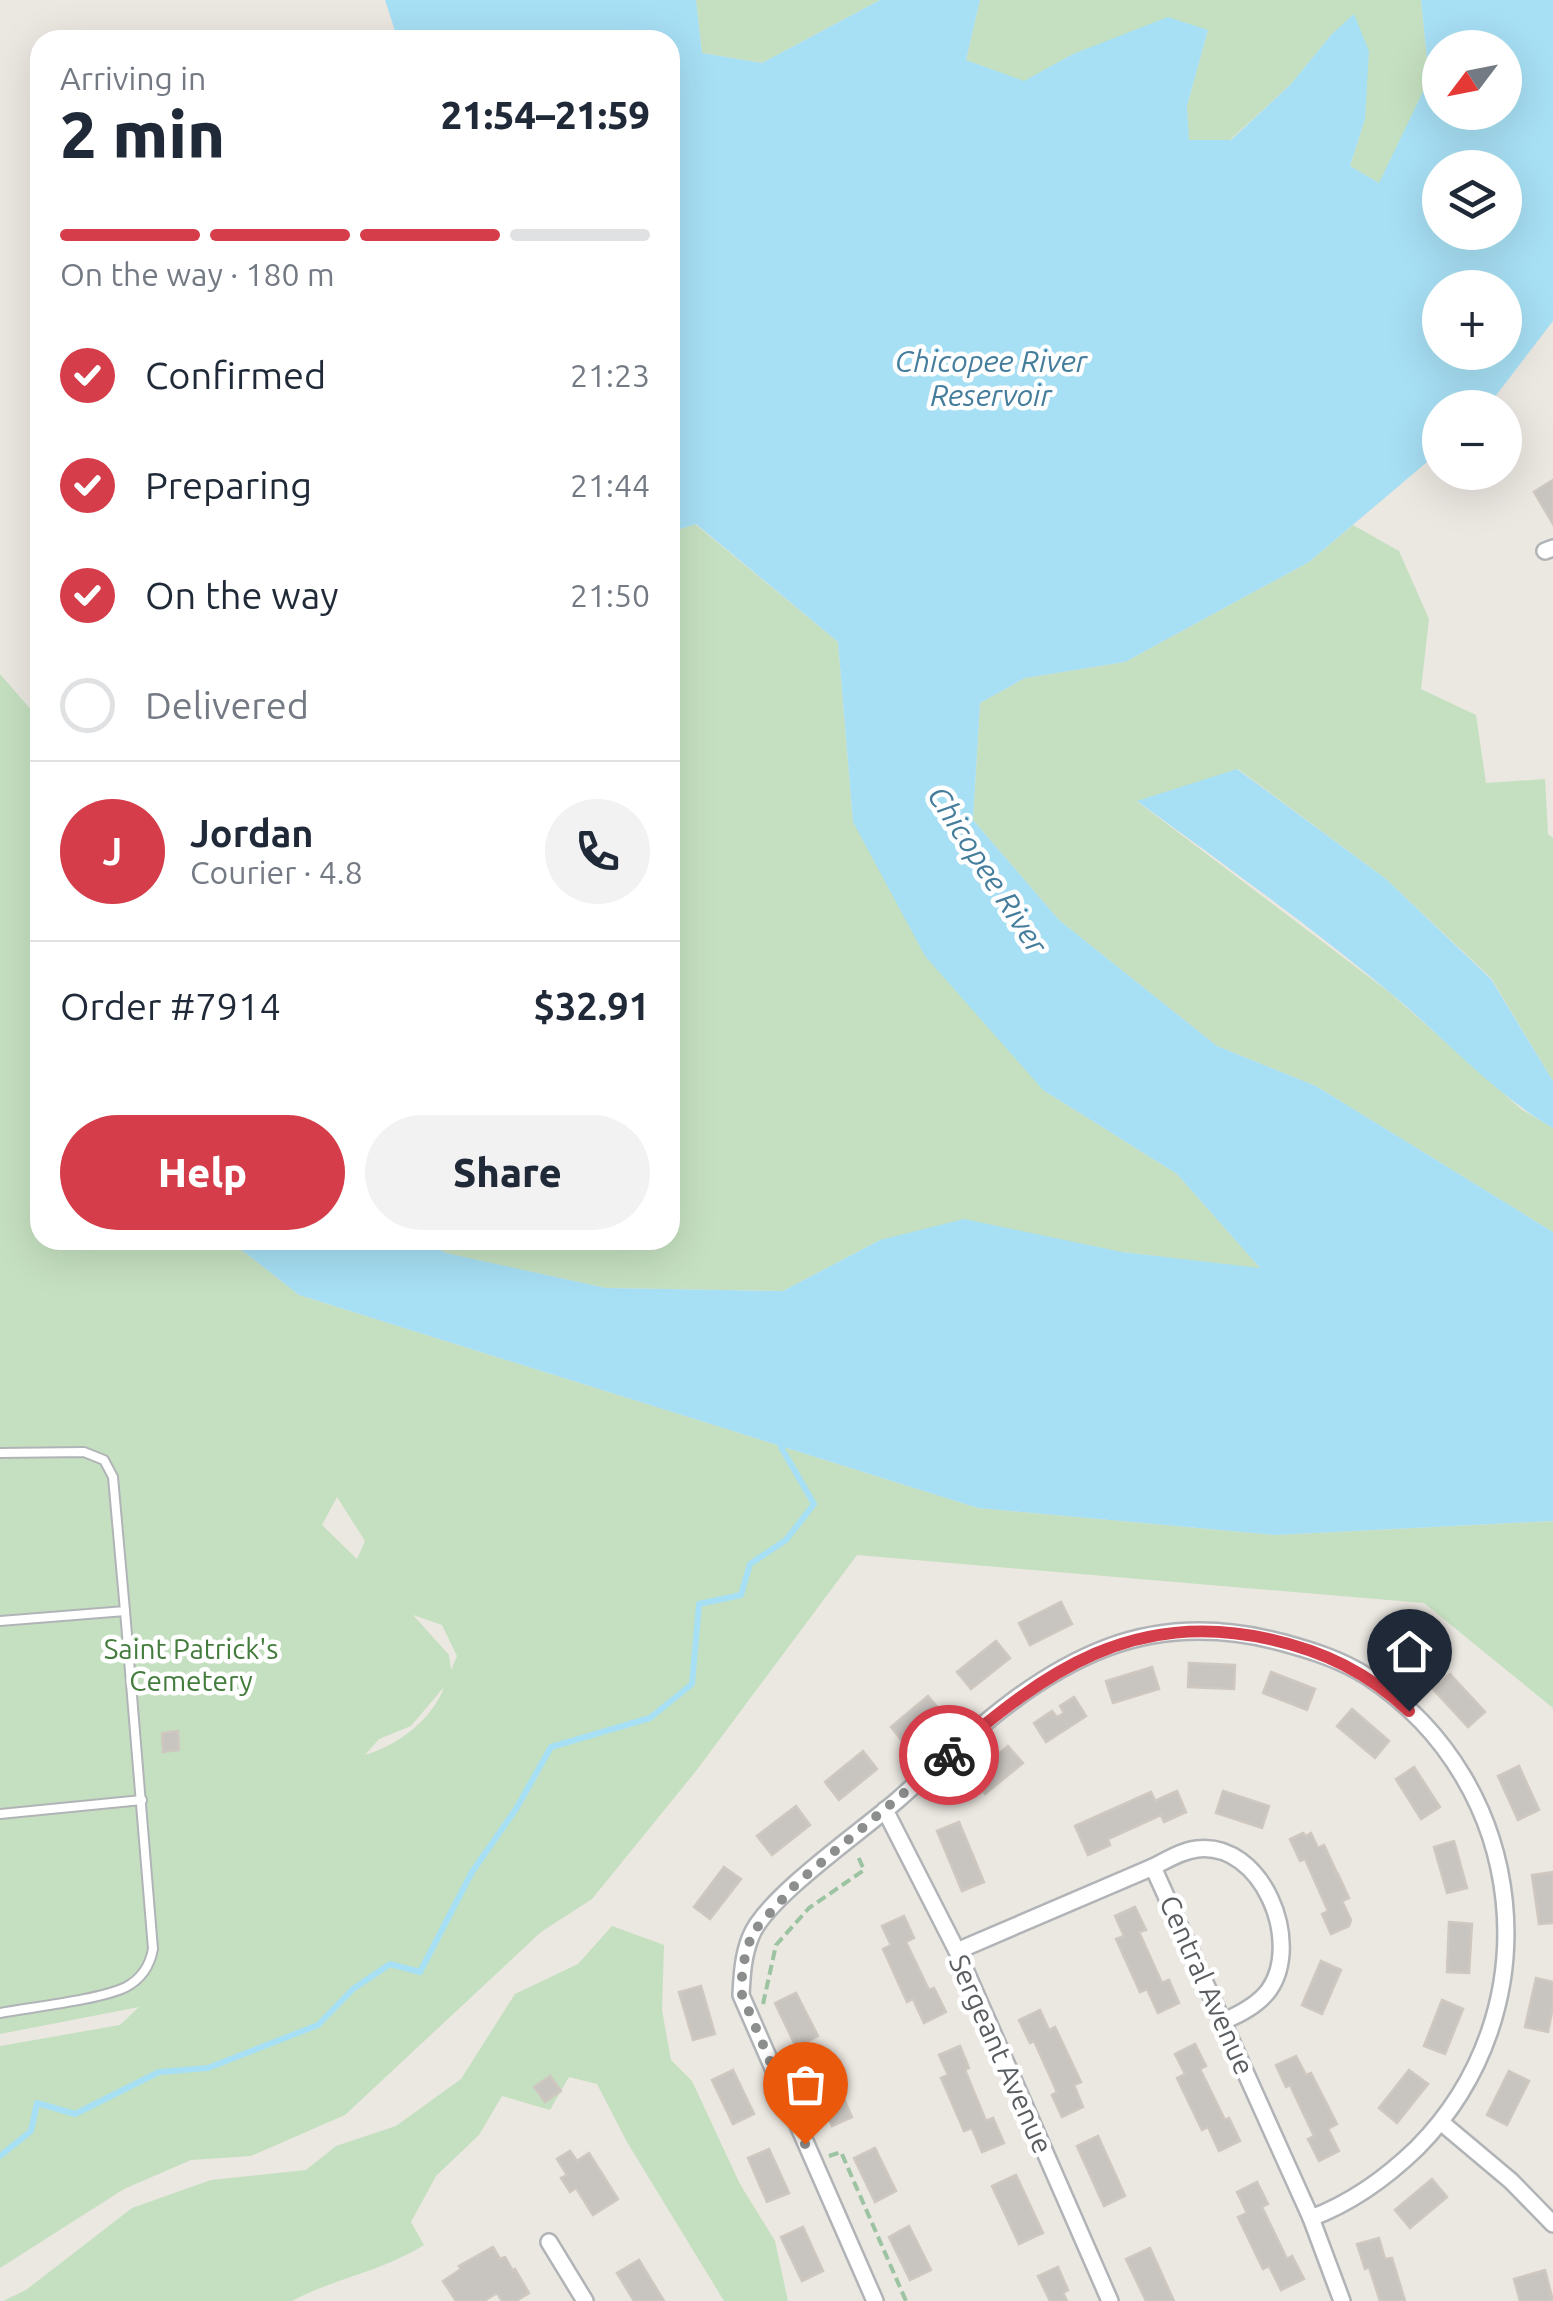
<!DOCTYPE html>
<html lang="en">
<head>
<meta charset="utf-8">
<style>
	:root { --surface:#fff; --page:#f2f2f3; --text:#1f2937; --muted:#747a83; --line:#e0e1e3; --accent:#d43d49 }
	body { margin:0; font-family:Ubuntu,sans-serif; background:var(--page); color:var(--text); height:100vh; display:flex; flex-direction:column; font-size:38px; white-space:nowrap }
	* { box-sizing:border-box; margin:0 }
	p { font-size:32px; color:var(--muted) }
	.icon { flex:none; width:55px; height:55px; fill:none; stroke:currentColor; stroke-width:2; stroke-linecap:round; stroke-linejoin:round }
	.map { position:relative; flex:1; overflow:hidden }
	.drawer { position:absolute; left:30px; top:30px; width:650px; height:1220px; display:flex; flex-direction:column; background:var(--surface); border-radius:30px; box-shadow:0 10px 40px #0002 }
	.drawer>* { flex:none }
	.needle { width:65px; rotate:238deg }
	.buttons { position:absolute; left:1422px; top:30px; display:grid; gap:20px }
	.buttons a { display:grid; place-items:center; width:100px; height:100px; border-radius:50%; background:var(--surface); box-shadow:0 10px 40px #0002; font-size:50px }
	.pin { position:absolute; display:grid; place-items:center; width:85px; height:85px; color:#fff; margin:-102px -42px; border-radius:50% 50% 50% 0; rotate:-45deg; box-shadow:0 0 10px #0007 }
	.pin .icon { rotate:45deg }
	.courier { position:absolute; display:grid; place-items:center; width:100px; height:100px; margin:-50px; border:8px solid #d43d49; border-radius:50%; background:#fff; color:#222; box-shadow:0 2px 12px #0007 }
	.head em { font-style:normal; font-weight:800 }
	.head div { display:flex; flex-direction:column-reverse }
	.head { display:flex; align-items:center; justify-content:space-between; height:170px; padding:0 30px }
	h1 { font-size:65px; font-weight:800; line-height:75px }
	.bar { display:grid; grid-template-columns:repeat(4,1fr); gap:15px 10px; align-content:center; height:120px; padding:0 30px }
	.bar i { height:12px; border-radius:8px; background:var(--line) }
	.bar .selected { background:var(--accent) }
	.bar p { grid-column:span 4 }
	.line { display:flex; align-items:center; gap:25px; padding:0 30px; border-top:2px solid var(--line) }
	.line div { flex:1 }
	.round { display:grid; place-items:center; flex:none; width:105px; height:105px; border-radius:52px; background:var(--page) }
	ol { padding:0 30px; list-style:none }
	li { display:flex; align-items:center; gap:30px; height:110px }
	li p { margin-inline-start:auto }
	li .icon { padding:10px; border-radius:50%; background:var(--accent); color:#fff; stroke-width:4 }
	li:last-child { color:var(--muted) }
	li i { width:55px; height:55px; border:5px solid var(--line); border-radius:50% }
	.action { display:flex; gap:20px; margin-top:auto; padding:20px 30px }
	.action a { flex:1; height:115px; border-radius:60px; background:var(--accent); color:#fff; font-size:40px; font-weight:800; line-height:115px; text-align:center }
	.action a+a { background:var(--page); color:var(--text) }
	.map>svg:first-child { display:block }
</style>
</head>
<body>
<div class="map">
<svg width="1553" height="2301" viewBox="0 0 1553 2301">
	<rect width="100%" height="100%" fill="#ebe7e1"/>
	<g fill="#c5e0c0" fill-rule="evenodd">
		<path d="M696 0H880L762 63 702 53Z"/>
		<path d="M980 0H1421L1429 79 1380 184 1350 166 1365 119 1331 35 1291 84 1230 140H1188L1187 106 1208 30 1073 54 1024 82 966 60Z"/>
		<path d="M695 524 838 642 853 822 1043 1090 1177 1174 1261 1269 1122 1252 880 1240 783 1291 606 1288 445 1253 421 1240H670V532Z"/>
		<path d="M1353 525 1399 551 1429 619 1421 689 1476 715 1486 783 1545 779 1548 834 1553 838V1081L1491 978 1386 879 1238 769 1138 802 1389 992 1521 1109 1553 1128V1232L1316 1086 1217 1046 1059 920 973 820 980 703 1025 678 1125 662 1309 562Z"/>
		<path d="M0 674 40 720V1240H229L299 1295 978 1508 1275 1535 1553 1521V1708L1424 1603 857 1555 696 1771 592 1899 541 1932 345 2115 251 2156 191 2160 124 2189 0 2268V2046L120 2025 139 2007 0 2034ZM337 1497 365 1541 357 1559 322 1525ZM413 1615 442 1625 457 1656 451 1670 449 1655ZM444 1687C433 1719 397 1746 365 1755L379 1739 411 1726Z"/>
		<path d="M612 1926 664 1945 662 2010 671 2060 692 2081 740 2184 775 2241 788 2301H724L627 2142 597 2084 569 2077 550 2110 502 2096 479 2135 436 2176 411 2222 424 2245C383 2271 335 2278 292 2301H3L26 2290 132 2208 211 2180 306 2170 336 2146 396 2126 461 2079 515 1994 578 1964Z"/>
	</g>
	<g fill="#a7dff4" fill-rule="evenodd">
		<path d="M385 0H696L702 53 762 63 880 0H980L966 60 1024 81 1073 54 1168 17 1208 30 1187 106 1189 140H1231L1291 84 1331 35 1354 14 1369 51 1365 119 1350 166 1379 183 1429 79 1421 0H1553V321L1487 407 1440 408V451L1309 562 1125 662 1025 678 980 703 973 820 1059 920 1217 1046 1316 1086 1553 1232V1521L1275 1535 978 1508 299 1295 229 1240H421L446 1253 606 1288 783 1291 880 1240 964 1219 1122 1252 1260 1268 1177 1174 1043 1090 925 956 853 822 838 642 696 524 670 532V40H398ZM1440 48H1505V112H1440ZM1440 168H1505V232H1440ZM1440 288H1505V352H1440Z"/>
		<path d="M1237 769 1386 879 1491 979 1553 1081V1128C1491 1092 1443 1036 1388 991 1307 924 1222 863 1137 801Z"/>
	</g>
	<g fill="none" stroke-linecap="round" stroke-linejoin="round">
		<path stroke="#a7dff4" stroke-width="6" d="M0 2156 31 2131 37 2103 75 2114 159 2072 208 2068 318 2025 353 1989 390 1964 420 1972 472 1872 516 1809 551 1747 650 1718 692 1684 699 1604 741 1595 750 1564 786 1540 814 1504 781 1447"/>
	</g>
	<g fill="#c8c4c0" stroke="#cec8c0" stroke-width="2.5">
		<path d="M1553 480V524L1534 492Z"/>
		<path d="M1061 1602 1072 1624 1030 1645 1019 1623Z"/>
		<path d="M996 1641 1010 1658 971 1689 957 1672Z"/>
		<path d="M1189 1663 1235 1665 1234 1689 1188 1687Z"/>
		<path d="M1152 1667 1159 1689 1113 1703 1106 1681Z"/>
		<path d="M1271 1672 1315 1689 1307 1710 1263 1693Z"/>
		<path d="M1450 1674 1485 1712 1468 1727 1433 1689Z"/>
		<path d="M928 1696 943 1714 906 1746 891 1727Z"/>
		<path d="M1074 1697 1086 1716 1046 1742 1034 1723 1052 1711 1057 1717 1064 1713 1060 1706Z"/>
		<path d="M1352 1709 1389 1741 1375 1758 1337 1726Z"/>
		<path d="M178 1731 179 1750 163 1752 162 1733Z"/>
		<path d="M1008 1746 1023 1763 985 1794 971 1777Z"/>
		<path d="M863 1751 877 1769 839 1800 825 1782Z"/>
		<path d="M1519 1766 1539 1810 1518 1820 1498 1776Z"/>
		<path d="M1414 1767 1440 1807 1421 1819 1396 1779Z"/>
		<path d="M1177 1791 1186 1812 1164 1822 1161 1815 1108 1839 1110 1845 1088 1855 1075 1826 1151 1792 1155 1801Z"/>
		<path d="M1223 1791 1269 1806 1262 1828 1216 1813Z"/>
		<path d="M796 1806 810 1825 772 1855 757 1836Z"/>
		<path d="M959 1822 984 1882 962 1891 937 1831Z"/>
		<path d="M1303 1833 1306 1836 1311 1833 1318 1848 1324 1845 1337 1873 1334 1875 1338 1874 1349 1898 1342 1901 1351 1920 1349 1926 1331 1934 1322 1914 1328 1911 1305 1859 1300 1861 1290 1839Z"/>
		<path d="M1454 1841 1467 1888 1447 1893 1434 1847Z"/>
		<path d="M724 1867 741 1879 710 1919 694 1907Z"/>
		<path d="M1553 1872V1923L1539 1924 1532 1875Z"/>
		<path d="M1135 1907 1146 1930 1139 1932 1162 1983 1169 1980 1179 2003 1158 2013 1147 1989 1140 1992 1116 1939 1124 1936 1115 1916Z"/>
		<path d="M904 1916 914 1938 906 1942 929 1990 934 1988 946 2012 924 2023 913 1999 907 2002 883 1949 891 1945 882 1926Z"/>
		<path d="M1449 1922 1472 1924 1469 1973 1447 1972Z"/>
		<path d="M1321 1961 1341 1970 1322 2014 1302 2005Z"/>
		<path d="M1536 1978 1553 1982V2007L1548 2032 1525 2027Z"/>
		<path d="M701 1986 715 2034 693 2040 679 1992Z"/>
		<path d="M796 1993 818 2036 796 2047 775 2003Z"/>
		<path d="M1442 2000 1463 2009 1445 2054 1424 2046Z"/>
		<path d="M1040 2010 1049 2030 1055 2027 1081 2082 1074 2085 1083 2107 1062 2117 1052 2095 1057 2092 1034 2041 1030 2043 1019 2020Z"/>
		<path d="M1195 2044 1206 2066 1200 2069 1225 2120 1229 2118 1240 2141 1219 2151 1208 2127 1202 2130 1177 2078 1185 2074 1175 2054Z"/>
		<path d="M960 2046 969 2068 965 2070 986 2121 993 2118 1004 2143 982 2152 972 2128 964 2131 941 2078 948 2075 939 2055Z"/>
		<path d="M1296 2056 1306 2075 1311 2073 1337 2124 1328 2129 1339 2151 1319 2161 1308 2139 1314 2136 1290 2085 1286 2087 1276 2065Z"/>
		<path d="M733 2070 754 2114 733 2124 712 2080Z"/>
		<path d="M1409 2070 1428 2084 1397 2123 1379 2108Z"/>
		<path d="M1509 2071 1529 2081 1507 2125 1487 2115Z"/>
		<path d="M832 2072 852 2117 832 2126 812 2081Z"/>
		<path d="M550 2076 561 2091 545 2102 534 2087Z"/>
		<path d="M1098 2136 1125 2196 1104 2206 1077 2146Z"/>
		<path d="M875 2148 896 2191 875 2202 854 2158Z"/>
		<path d="M769 2149 789 2193 767 2202 748 2158Z"/>
		<path d="M570 2151 577 2161 589 2153 618 2199 593 2215 576 2188 570 2192 561 2178 567 2175 557 2159Z"/>
		<path d="M1016 2175 1043 2233 1019 2244 992 2186Z"/>
		<path d="M1432 2179 1447 2197 1410 2228 1395 2210Z"/>
		<path d="M1257 2182 1268 2204 1262 2207 1287 2259 1292 2256 1304 2279 1281 2290 1269 2266 1263 2269 1238 2217 1247 2213 1237 2192Z"/>
		<path d="M909 2226 931 2270 910 2280 889 2237Z"/>
		<path d="M803 2227 823 2271 802 2281 781 2237Z"/>
		<path d="M1379 2238 1385 2259 1392 2258 1405 2301H1380L1369 2267 1365 2269 1357 2244Z"/>
		<path d="M493 2247 500 2259 505 2257 513 2271 515 2269 529 2293 516 2301H502L497 2293 484 2301H456L443 2281 461 2269 459 2266Z"/>
		<path d="M1150 2248 1174 2301H1146L1126 2259Z"/>
		<path d="M639 2260 664 2301H634L617 2273Z"/>
		<path d="M1058 2267 1068 2290 1063 2293 1067 2301H1050L1038 2276Z"/>
		<path d="M1545 2270 1553 2301H1520L1514 2279Z"/>
	</g>
	<g fill="none" stroke-linecap="round" stroke-linejoin="round">
		<defs>
			<g id="lane">
				<path d="M0 1453 84 1452 104 1460 113 1477 125 1611 0 1621"/>
				<path d="M0 1814 142 1800"/>
				<path d="M0 2013C32 2007 99 2000 126 1987 141 1979 150 1965 153 1949L125 1611"/>
			</g>
			<g id="street">
				<path d="M1545 551 1553 548"/>
				<path d="M885 1810 957 1951 1110 2301"/>
				<path d="M1153 1867C1167 1860 1181 1851 1197 1849 1262 1841 1303 1942 1269 1990 1258 2005 1240 2014 1224 2021"/>
				<path d="M957 1951 1153 1867 1311 2218 1342 2301"/>
				<path d="M1442 2123 1511 2181 1553 2224"/>
				<path d="M549 2242 585 2301"/>
				<path d="M875 2301 741 1995C742 1975 743 1955 751 1936 766 1897 865 1829 900 1798 963 1742 1025 1679 1106 1648 1164 1626 1225 1627 1284 1643 1313 1651 1342 1660 1368 1677 1530 1784 1553 2011 1417 2148 1386 2178 1351 2203 1311 2218"/>
			</g>
		</defs>
		<use href="#lane" stroke="#b1b4b7" stroke-width="12"/>
		<use href="#street" stroke="#b1b4b7" stroke-width="20"/>
		<g stroke="#9cc4a2" stroke-width="4" stroke-dasharray="10 5" stroke-linecap="butt">
			<path d="M763 2004 776 1945 809 1908 864 1870 857 1854"/>
			<path d="M829 2156 841 2152 906 2301"/>
		</g>
		<use href="#lane" stroke="#fff" stroke-width="8"/>
		<use href="#street" stroke="#fff" stroke-width="15"/>
	</g>
	<g fill="none" stroke-linecap="round" stroke-linejoin="round">
		<path stroke="#8c8d8d" stroke-width="10" stroke-dasharray="0 18" d="M805 2144 742 1995V1968L752 1933 797 1883 949 1755"/>
		<path stroke="#d43d49" stroke-width="12" d="M949 1755C1046 1670 1134 1609 1269 1639 1324 1651 1368 1673 1409 1711"/>
	</g>
	<g text-anchor="middle" stroke-width="9" stroke-linejoin="round" paint-order="stroke">
		<g font-size="28" fill="#447c3d" stroke="#fff">
			<text x="191" y="1659">Saint Patrick's<tspan x="191" dy="32">Cemetery</tspan></text>
		</g>
		<g font-size="28" fill="#595d60" stroke="#fff">
			<text transform="translate(1207 1985) rotate(66)" y="10">Central Avenue</text>
			<text transform="translate(1001 2054) rotate(66)" y="10">Sergeant Avenue</text>
		</g>
		<g font-size="30" font-style="italic" fill="#457d9c" stroke="#fff">
			<text x="991" y="372">Chicopee River<tspan x="991" dy="34">Reservoir</tspan></text>
			<text transform="translate(987 870) rotate(57)" y="10">Chicopee River</text>
		</g>
	</g>
</svg>
<div class="buttons">
<a><svg class="needle" viewBox="-14 -14 28 28"><path d="M0-13l5 13h-10z" fill="#e53935"/><path d="M0 13l5-13h-10z" fill="#747a83"/></svg></a>
<a><svg class="icon" aria-label="layers" viewBox="0 0 24 24"><path d="M12 4l9 5-9 5-9-5zM3 14l9 5 9-5"/></svg></a>
<a>+</a>
<a>−</a>
</div>
<div class="pin" style="left:805px;top:2144px;background:#ea580c"><svg class="icon" aria-label="bag" viewBox="0 0 24 24"><path d="M5 8h14l-1 12H6zM9 8a3 3 0 0 1 6 0"/></svg></div>
<div class="pin" style="left:1409px;top:1711px;background:#1f2937"><svg class="icon" aria-label="home" viewBox="0 0 24 24"><path d="M3 11l9-7 9 7M6 9v11h12V9"/></svg></div>
<div class="courier" style="left:949px;top:1755px"><svg class="icon" aria-label="bike" viewBox="0 0 24 24"><circle cx="6" cy="16" r="4"/><circle cx="18" cy="16" r="4"/><path d="M6 16l4-8h5l3 8M10 8l3 8H6M13 5h3"/></svg></div>
<section class="drawer">
<div class="head"><div><h1>2 min</h1><p>Arriving in</p></div><em>21:54–21:59</em></div>
<div class="bar"><i class="selected"></i><i class="selected"></i><i class="selected"></i><i></i><p>On the way · 180 m</p></div>
<ol>
<li><svg class="icon" aria-label="check" viewBox="0 0 24 24"><path d="M5 12l5 5 9-10"/></svg>Confirmed<p>21:23</p></li>
<li><svg class="icon" aria-label="check" viewBox="0 0 24 24"><path d="M5 12l5 5 9-10"/></svg>Preparing<p>21:44</p></li>
<li><svg class="icon" aria-label="check" viewBox="0 0 24 24"><path d="M5 12l5 5 9-10"/></svg>On the way<p>21:50</p></li>
<li><i></i>Delivered</li>
</ol>
<div class="line" style="height:180px"><b class="round" style="background:var(--accent);color:#fff">J</b><div><b>Jordan</b><p>Courier · 4.8</p></div><a class="round"><svg class="icon" aria-label="phone" viewBox="0 0 24 24"><path d="M5 4h4l2 5-3 2q2 4 5 5l2-3 5 2v4C11 20 4 13 5 4z"/></svg></a></div>
<div class="line" style="height:130px"><div>Order #7914</div><b>$32.91</b></div>
<div class="action"><a>Help</a><a>Share</a></div>
</section>
</div>
</body>
</html>
